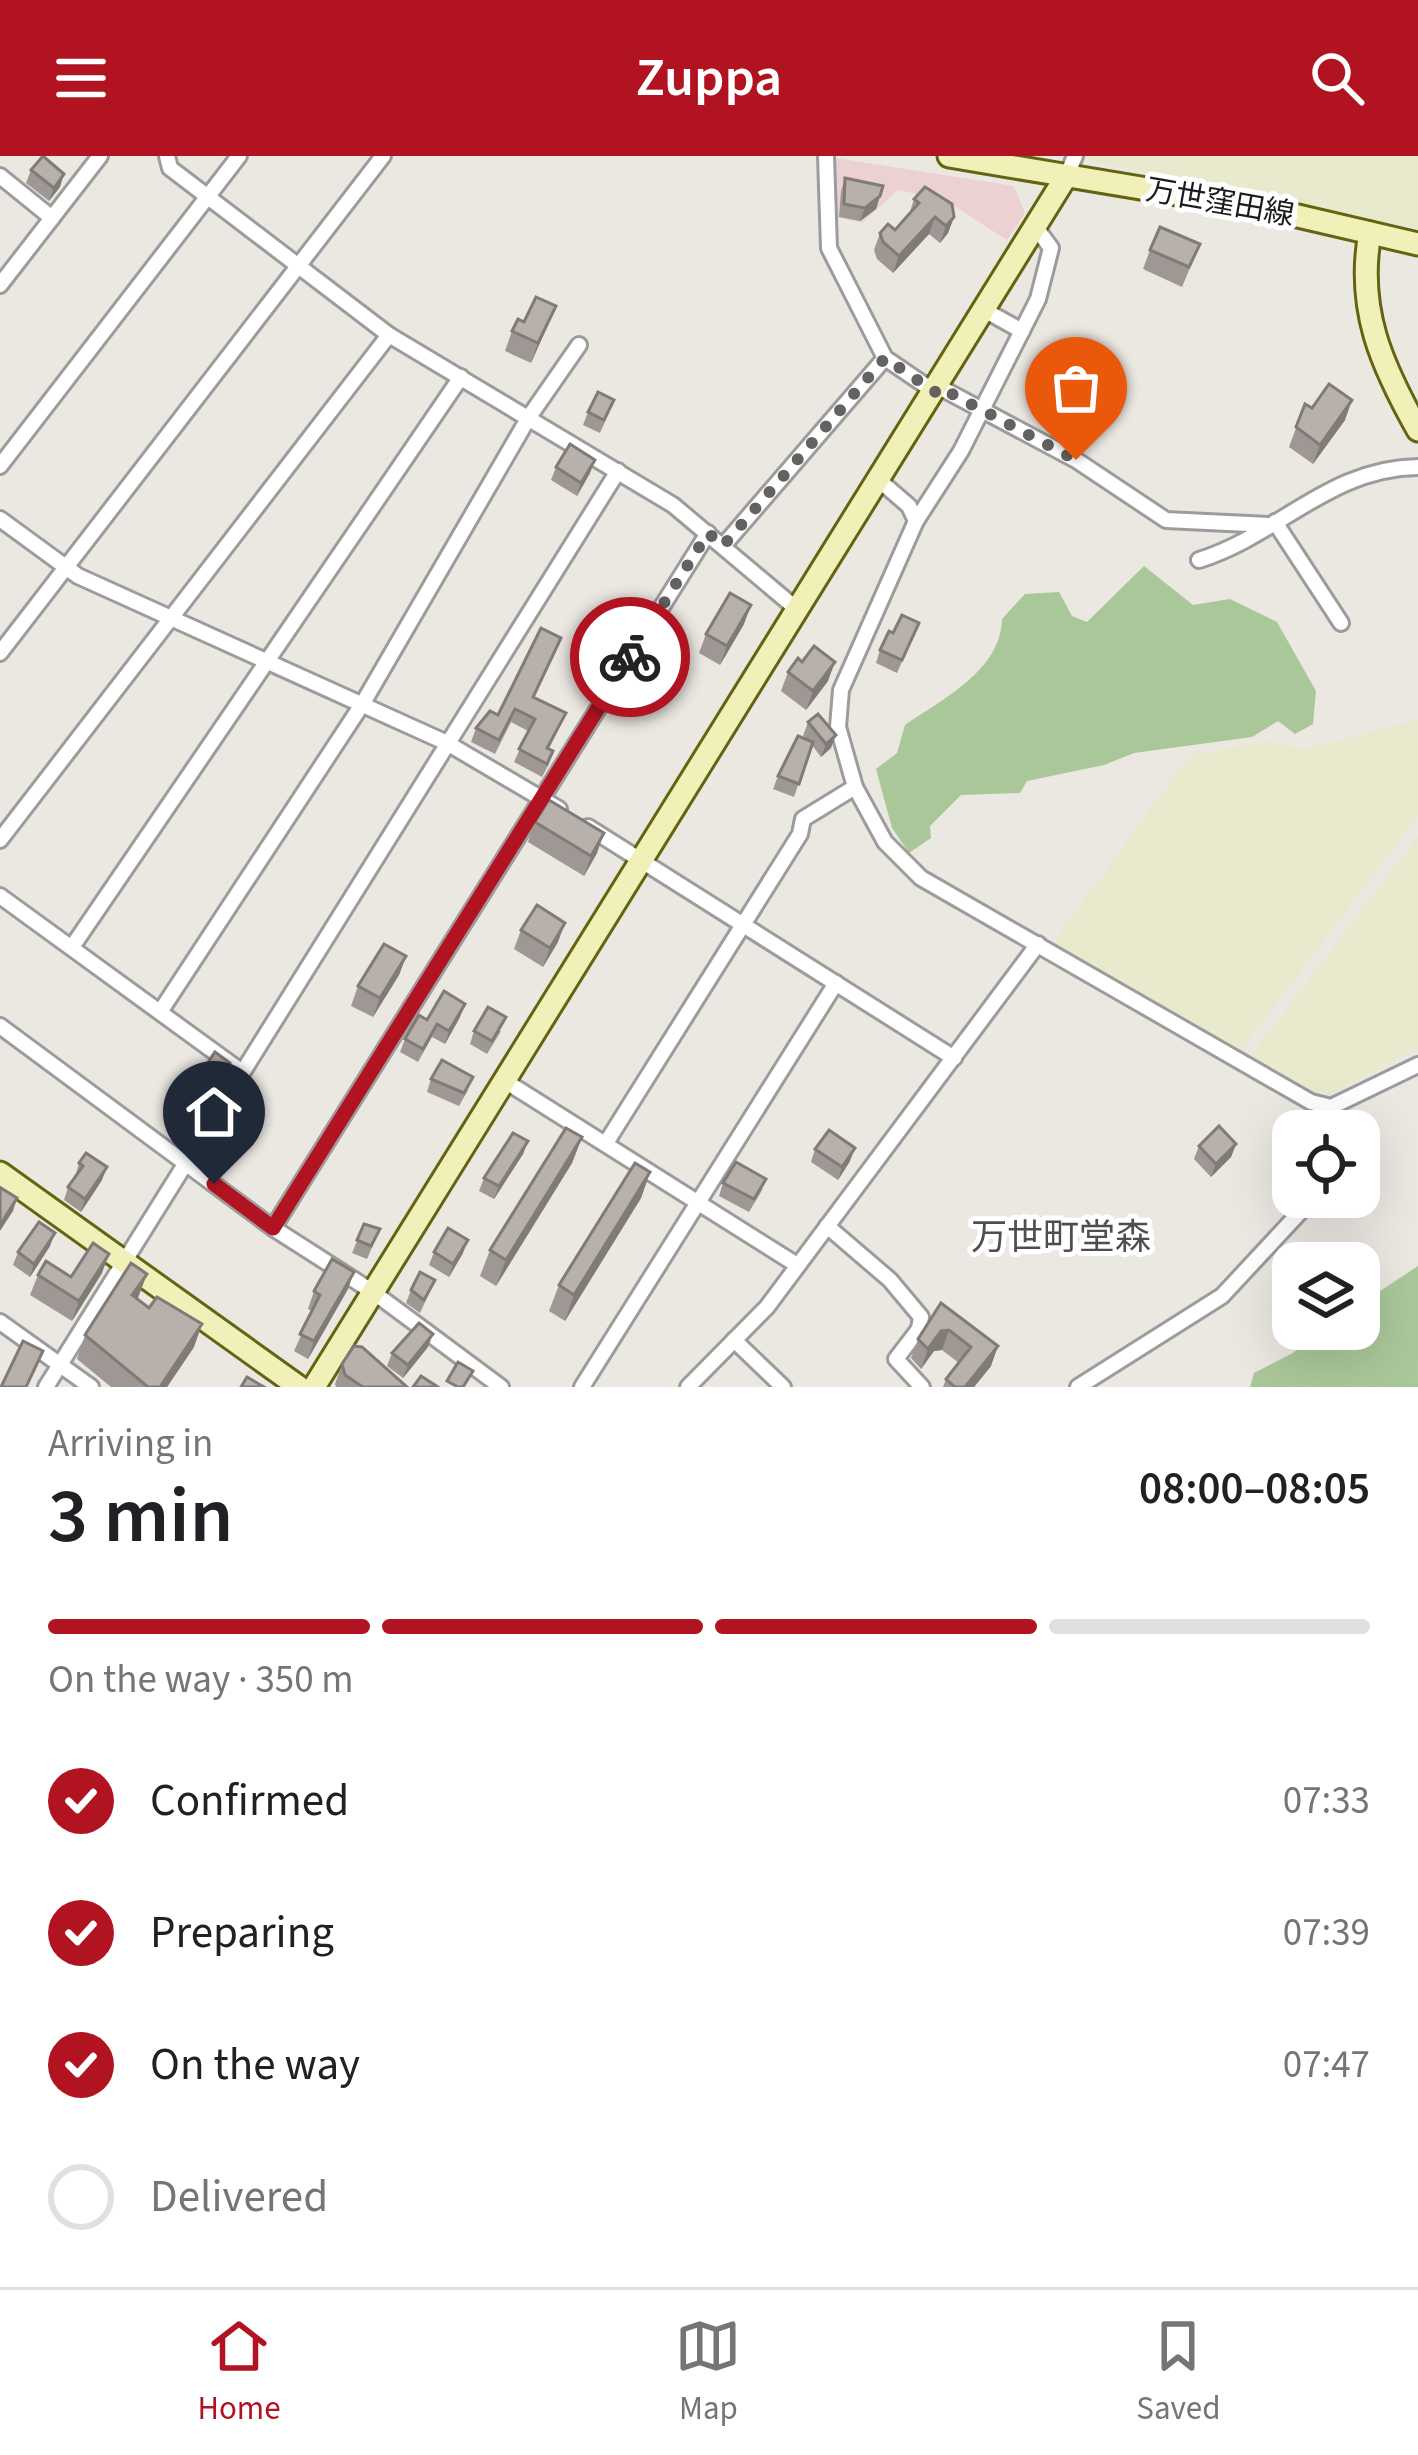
<!DOCTYPE html>
<html lang="en">
<head>
<meta charset="utf-8">
<style>
	:root { --surface:#fff; --page:#f6f6f6; --text:#202124; --muted:#757577; --line:#e0e0e0; --accent:#b21320 }
	body { margin:0; font-family:"Source Sans 3","Noto Sans JP",sans-serif; background:var(--page); color:var(--text); height:100vh; display:flex; flex-direction:column; font-size:45px; white-space:nowrap }
	* { box-sizing:border-box; margin:0 }
	p { font-size:39px; color:var(--muted) }
	.icon { flex:none; width:66px; height:66px; fill:none; stroke:currentColor; stroke-width:2; stroke-linecap:round; stroke-linejoin:round }
	.map { position:relative; height:1231px; overflow:hidden }
	.drawer { display:flex; flex-direction:column; background:var(--surface); flex:1 }
	.drawer>* { flex:none }
	.fabs { position:absolute; left:1272px; top:954px; display:grid; gap:24px }
	.fabs a { display:grid; place-items:center; width:108px; height:108px; border-radius:24px; background:var(--surface); box-shadow:0 12px 48px #0002; font-size:60px }
	.pin { position:absolute; display:grid; place-items:center; width:102px; height:102px; color:#fff; margin:-123px -51px; border-radius:50% 50% 50% 0; rotate:-45deg; box-shadow:0 0 12px #0007 }
	.pin .icon { rotate:45deg }
	.courier { position:absolute; display:grid; place-items:center; width:120px; height:120px; margin:-60px; border:9px solid #b21320; border-radius:50%; background:#fff; color:#222; box-shadow:0 3px 15px #0007 }
	.head em { font-style:normal; font-weight:600 }
	.head div { display:flex; flex-direction:column-reverse }
	.head { display:flex; align-items:center; justify-content:space-between; height:204px; padding:0 48px }
	h1 { font-size:78px; font-weight:600; line-height:90px }
	.bar { display:grid; grid-template-columns:repeat(4,1fr); gap:18px 12px; align-content:center; height:144px; padding:0 48px }
	.bar i { height:15px; border-radius:9px; background:var(--line) }
	.bar .selected { background:var(--accent) }
	.bar p { grid-column:span 4 }
	ol { padding:0 48px; list-style:none }
	li { display:flex; align-items:center; gap:36px; height:132px }
	li p { margin-inline-start:auto }
	li .icon { padding:12px; border-radius:50%; background:var(--accent); color:#fff; stroke-width:4 }
	li:last-child { color:var(--muted) }
	li i { width:66px; height:66px; border:6px solid var(--line); border-radius:50% }
	header { display:flex; justify-content:space-between; align-items:center; height:156px; padding:0 48px; background:var(--accent); color:#fff; font-size:54px; font-weight:600 }
	.dock { display:flex; justify-content:space-around; align-items:center; height:168px; border-top:3px solid var(--line); background:var(--surface); font-size:33px; color:var(--muted) }
	.dock a { display:grid; justify-items:center; gap:6px }
	.dock .selected { color:var(--accent) }
	.map>svg:first-child { display:block }
</style>
</head>
<body>
<header><svg class="icon" aria-label="menu" viewBox="0 0 24 24"><path d="M4 6h16M4 12h16M4 18h16"/></svg>Zuppa<svg class="icon" aria-label="search" viewBox="0 0 24 24"><circle cx="10" cy="10" r="6"/><path d="M15 15l6 6"/></svg></header>
<div class="map">
<svg width="1418" height="1231" viewBox="0 0 1418 1231">
	<rect width="100%" height="100%" fill="#ebe7e1"/>
	<path fill="#ebd1d2" d="M835 2 1014 30 1025 57 1007 84 945 44 898 34 862 67 832 60Z"/>
	<g fill="#e9e9ce">
		<path d="M1418 0V73L1080 2V0Z"/>
		<path d="M1418 564V660L1238 898 1057 793V781L1189 600 1268 585 1303 594Z"/>
		<path d="M1418 680V892L1335 936H1311L1285 924 1251 900Z"/>
	</g>
	<g fill="#aac79a">
		<path d="M1144 410 1193 449 1230 443 1277 466 1316 535 1313 568 1295 578 1278 565 1252 581 1134 597 1104 609 1027 625 1020 637 961 639 930 670 931 682 909 697 892 672 876 613 897 597 905 569C943 543 1001 514 1002 463L1025 438 1059 436 1072 460 1087 466Z"/>
		<path d="M1418 1110V1231H1250L1254 1217 1293 1197 1320 1173H1359V1149Z"/>
	</g>
	<g fill="none" stroke-linecap="round" stroke-linejoin="round">
		<defs>
			<g id="street">
				<path d="M167 0 170 12 389 179 673 349 799 455"/>
				<path d="M826 0 829 92 885 202 935 236"/>
				<path d="M1067 19 1075 0"/>
				<path d="M0 20 52 62"/>
				<path d="M1037 73 1051 92 1038 143 961 295 916 365 841 534 838 571 855 631 885 686 921 722 1311 946 1331 951 1418 909"/>
				<path d="M0 129 100 0"/>
				<path d="M986 155 1022 175"/>
				<path d="M939 231 1076 304 1166 364 1269 369"/>
				<path d="M0 310 239 0"/>
				<path d="M880 325 909 350 916 365"/>
				<path d="M0 363 78 420 447 587 559 653"/>
				<path d="M1275 366 1341 467"/>
				<path d="M723 390 885 202"/>
				<path d="M1199 404C1279 379 1329 312 1418 311"/>
				<path d="M0 497 383 0"/>
				<path d="M588 671 954 902"/>
				<path d="M0 684 389 179"/>
				<path d="M0 740 242 916"/>
				<path d="M72 791 461 221"/>
				<path d="M160 856 363 547 529 261 579 189"/>
				<path d="M0 870 273 1072 373 1136 501 1231"/>
				<path d="M505 925 797 1109"/>
				<path d="M1331 951 1342 975"/>
				<path d="M606 987 800 678 803 663 855 631"/>
				<path d="M827 1070 890 1124 921 1161 919 1173 896 1203 922 1231"/>
				<path d="M273 1072 708 377"/>
				<path d="M0 1166 91 1231"/>
				<path d="M734 1184 783 1231"/>
				<path d="M46 1231 618 315"/>
				<path d="M582 1231 836 827"/>
				<path d="M688 1231 767 1151 1038 788"/>
				<path d="M1078 1231 1222 1140 1314 1041"/>
			</g>
			<g id="secondary">
				<path d="M949 0 1272 54 1418 88"/>
				<path d="M1370 77C1356 153 1382 210 1418 274"/>
				<path d="M0 1017 299 1231"/>
				<path d="M314 1231 1067 19"/>
			</g>
		</defs>
		<use href="#street" stroke="#9c9c9c" stroke-width="20"/>
		<use href="#secondary" stroke="#62650f" stroke-width="27"/>
		<use href="#street" stroke="#fff" stroke-width="14"/>
		<use href="#secondary" stroke="#f2f0b9" stroke-width="21"/>
	</g>
	<g fill="#9e9793">
		<path d="M31 14 60 31 49 45 26 27Z"/>
		<path d="M845 22 880 40 876 53 860 65 839 61 841 35Z"/>
		<path d="M914 43 954 61 948 77 940 87 929 78 893 117 877 103 874 94 880 77 895 74 909 59Z"/>
		<path d="M1150 94 1192 107 1182 131 1143 113Z"/>
		<path d="M556 150 531 207 505 195 512 175 524 166Z"/>
		<path d="M1305 248 1312 252 1345 264 1313 308 1289 291Z"/>
		<path d="M588 256 609 257 600 277 583 269Z"/>
		<path d="M556 311 590 317 577 340 551 324Z"/>
		<path d="M919 467 897 517 876 507 880 494 893 477Z"/>
		<path d="M744 468 720 509 699 497 706 478Z"/>
		<path d="M556 495 534 542 566 557 549 593V608L542 621 514 606 528 575 511 566 495 598 471 586 476 572 498 559Z"/>
		<path d="M788 516 828 525 806 554 781 535Z"/>
		<path d="M808 566 831 592 821 601 812 589 794 641 773 633 778 620 807 583 803 580Z"/>
		<path d="M535 666 597 697 584 720 528 686Z"/>
		<path d="M521 774 558 786 543 811 514 793Z"/>
		<path d="M406 800 399 819 373 861 351 850 358 830Z"/>
		<path d="M460 861 445 888 432 881 418 906 400 896 405 883 427 864Z"/>
		<path d="M474 875H501L487 898 470 888Z"/>
		<path d="M226 920 182 982 167 973 172 960Z"/>
		<path d="M431 923 468 934 459 950 427 936Z"/>
		<path d="M582 981 572 1007 496 1130 480 1120 490 1094Z"/>
		<path d="M528 985 523 998 494 1043 479 1035 484 1022Z"/>
		<path d="M1236 988 1231 1001 1211 1021 1194 1003 1199 990Z"/>
		<path d="M815 993 850 1005 838 1024 811 1006Z"/>
		<path d="M79 1007 102 1024 81 1056 64 1044 68 1031 75 1021Z"/>
		<path d="M650 1016 641 1042 565 1165 549 1155 559 1129Z"/>
		<path d="M766 1023 761 1036 749 1056 719 1040 723 1027Z"/>
		<path d="M364 1068 380 1073 367 1103 352 1097Z"/>
		<path d="M50 1090 30 1121 13 1109 18 1096Z"/>
		<path d="M434 1096 463 1097 449 1121 429 1109Z"/>
		<path d="M102 1117 72 1165 30 1139 38 1119 71 1121Z"/>
		<path d="M435 1124 420 1157 406 1147 411 1134Z"/>
		<path d="M348 1133 308 1203 294 1195 312 1155 308 1153 314 1135Z"/>
		<path d="M137 1143 194 1191 167 1231H111L77 1203 85 1179Z"/>
		<path d="M941 1147 991 1210 974 1231H943L946 1223 959 1207 942 1194 934 1195 921 1213 911 1202 918 1183Z"/>
		<path d="M428 1191 403 1222 387 1210 392 1197Z"/>
		<path d="M342 1208 407 1231H336L335 1228Z"/>
	</g>
	<g fill="#817b78">
		<path d="M64 18 60 31 49 45 54 32Z"/>
		<path d="M880 40 876 53 860 65 865 52Z"/>
		<path d="M935 61 929 78 893 117 899 100Z"/>
		<path d="M954 61 948 77 940 87 946 70Z"/>
		<path d="M556 150 548 169 531 207 538 187Z"/>
		<path d="M1352 244 1345 264 1313 308 1320 289Z"/>
		<path d="M595 304 590 317 577 340 581 327Z"/>
		<path d="M751 449 744 468 720 509 727 490Z"/>
		<path d="M835 506 828 525 806 554 813 535Z"/>
		<path d="M836 579 831 592 821 601 826 588Z"/>
		<path d="M604 677 597 697 584 720 591 700Z"/>
		<path d="M565 767 558 786 543 811 550 792Z"/>
		<path d="M406 800 399 819 373 861 380 842Z"/>
		<path d="M465 848 460 861 445 888 449 875Z"/>
		<path d="M230 907 226 920 182 982 187 969Z"/>
		<path d="M582 981 572 1007 496 1130 506 1104Z"/>
		<path d="M528 985 523 998 494 1043 499 1030Z"/>
		<path d="M1236 988 1231 1001 1211 1021 1216 1008Z"/>
		<path d="M855 992 850 1005 838 1024 842 1011Z"/>
		<path d="M107 1011 102 1024 81 1056 85 1043Z"/>
		<path d="M650 1016 641 1042 565 1165 574 1139Z"/>
		<path d="M17 1042 13 1055 0 1075V1069Z"/>
		<path d="M55 1077 50 1090 30 1121 34 1108Z"/>
		<path d="M468 1084 463 1097 449 1121 453 1108Z"/>
		<path d="M109 1098 102 1117 72 1165 79 1145Z"/>
		<path d="M354 1116 348 1133 308 1203 314 1185Z"/>
		<path d="M147 1118 138 1142 123 1163 132 1139Z"/>
		<path d="M202 1168 194 1191 167 1231H160Z"/>
		<path d="M949 1174 942 1194 934 1195 921 1213 928 1193 941 1175Z"/>
		<path d="M433 1178 428 1191 403 1222 408 1209Z"/>
		<path d="M998 1190 991 1210 974 1231H965Z"/>
	</g>
	<g fill="#b8b0ab" stroke="#817b78" stroke-width="3">
		<path d="M43 0 64 18 54 32 31 14Z"/>
		<path d="M845 22 883 30 880 40 865 52 844 48Z"/>
		<path d="M925 31 952 48 954 61 946 70 935 61 899 100 883 86 880 77 888 68 895 74 919 47 914 43Z"/>
		<path d="M1160 71 1200 88 1189 111 1150 94Z"/>
		<path d="M536 141 556 150 538 187 512 175 518 163 524 166Z"/>
		<path d="M1329 228 1352 244 1320 289 1296 271 1305 248 1312 252Z"/>
		<path d="M598 236 614 244 604 264 588 256Z"/>
		<path d="M570 288 595 304 581 327 556 311Z"/>
		<path d="M730 437 751 449 727 490 706 478Z"/>
		<path d="M902 459 919 467 902 504 880 494 889 475 893 477Z"/>
		<path d="M541 472 561 482 533 541 566 557 547 592 553 595 547 608 519 593 535 563 515 553 499 584 476 572 490 555 498 559Z"/>
		<path d="M814 490 835 506 813 535 788 516 798 502 802 506Z"/>
		<path d="M818 558 836 579 826 588 808 566Z"/>
		<path d="M798 580 813 586 799 628 778 620Z"/>
		<path d="M549 644 604 677 591 700 535 666Z"/>
		<path d="M537 749 565 767 550 792 521 774Z"/>
		<path d="M384 788 406 800 380 842 358 830Z"/>
		<path d="M444 835 465 848 449 875 437 868 423 893 405 883 419 859 427 864Z"/>
		<path d="M488 851 506 861 492 885 474 875Z"/>
		<path d="M215 896 230 907 187 969 172 960Z"/>
		<path d="M442 904 473 921 464 937 431 923Z"/>
		<path d="M1219 970 1236 988 1216 1008 1199 990Z"/>
		<path d="M566 972 582 981 506 1104 490 1094Z"/>
		<path d="M829 974 855 992 842 1011 815 993Z"/>
		<path d="M513 977 528 985 499 1030 484 1022Z"/>
		<path d="M86 997 107 1011 85 1043 68 1031 83 1010 79 1007Z"/>
		<path d="M736 1006 766 1023 754 1043 723 1027Z"/>
		<path d="M635 1007 650 1016 574 1139 559 1129Z"/>
		<path d="M1 1032 17 1042 0 1069V1034Z"/>
		<path d="M39 1066 55 1077 34 1108 18 1096Z"/>
		<path d="M364 1068 380 1073 371 1090 357 1084Z"/>
		<path d="M448 1072 468 1084 453 1108 434 1096Z"/>
		<path d="M93 1087 109 1098 79 1145 38 1119 46 1105 71 1121Z"/>
		<path d="M332 1103 354 1116 314 1185 300 1178 320 1139 314 1135Z"/>
		<path d="M131 1107 147 1118 132 1139 149 1152 157 1141 202 1168 160 1231H148L85 1179Z"/>
		<path d="M420 1116 435 1124 424 1144 411 1134Z"/>
		<path d="M941 1147 998 1190 965 1231H955L946 1223 971 1191 949 1174 941 1175 928 1193 918 1183Z"/>
		<path d="M419 1167 433 1178 408 1209 392 1197Z"/>
		<path d="M23 1185 43 1195 26 1231H1Z"/>
		<path d="M354 1190 362 1191 407 1231H363L345 1219 342 1208Z"/>
		<path d="M458 1206 473 1215 463 1231H458L447 1225Z"/>
		<path d="M421 1220 438 1231H413Z"/>
		<path d="M247 1221 264 1231H241Z"/>
	</g>
	<g fill="none" stroke-linecap="round" stroke-linejoin="round">
		<path stroke="#646260" stroke-width="12" stroke-dasharray="0 21.6" d="M630 501 708 377 723 390 885 202 935 236 939 231 1076 304"/>
		<path stroke="#b21320" stroke-width="15" d="M214 1028 273 1072 630 501"/>
	</g>
	<g text-anchor="middle" stroke-width="10" stroke-linejoin="round" paint-order="stroke">
		<g font-size="30" fill="#1b1b1b" stroke="#fff">
			<text transform="translate(1220 46) rotate(10)" y="10">万世窪田線</text>
		</g>
		<g font-size="36" fill="#4e4e4e" stroke="#fff">
			<text x="1061" y="1093">万世町堂森</text>
		</g>
	</g>
</svg>
<div class="fabs">
<a><svg class="icon" aria-label="locate" viewBox="0 0 24 24"><circle cx="12" cy="12" r="6"/><path d="M12 2v4M12 18v4M2 12h4M18 12h4"/></svg></a>
<a><svg class="icon" aria-label="layers" viewBox="0 0 24 24"><path d="M12 4l9 5-9 5-9-5zM3 14l9 5 9-5"/></svg></a>
</div>
<div class="pin" style="left:1076px;top:304px;background:#ea580c"><svg class="icon" aria-label="bag" viewBox="0 0 24 24"><path d="M5 8h14l-1 12H6zM9 8a3 3 0 0 1 6 0"/></svg></div>
<div class="pin" style="left:214px;top:1028px;background:#1f2937"><svg class="icon" aria-label="home" viewBox="0 0 24 24"><path d="M3 11l9-7 9 7M6 9v11h12V9"/></svg></div>
<div class="courier" style="left:630px;top:501px"><svg class="icon" aria-label="bike" viewBox="0 0 24 24"><circle cx="6" cy="16" r="4"/><circle cx="18" cy="16" r="4"/><path d="M6 16l4-8h5l3 8M10 8l3 8H6M13 5h3"/></svg></div>
</div>
<section class="drawer">
<div class="head"><div><h1>3 min</h1><p>Arriving in</p></div><em>08:00–08:05</em></div>
<div class="bar"><i class="selected"></i><i class="selected"></i><i class="selected"></i><i></i><p>On the way · 350 m</p></div>
<ol>
<li><svg class="icon" aria-label="check" viewBox="0 0 24 24"><path d="M5 12l5 5 9-10"/></svg>Confirmed<p>07:33</p></li>
<li><svg class="icon" aria-label="check" viewBox="0 0 24 24"><path d="M5 12l5 5 9-10"/></svg>Preparing<p>07:39</p></li>
<li><svg class="icon" aria-label="check" viewBox="0 0 24 24"><path d="M5 12l5 5 9-10"/></svg>On the way<p>07:47</p></li>
<li><i></i>Delivered</li>
</ol>
</section>
<nav class="dock">
<a class="selected"><svg class="icon" aria-label="home" viewBox="0 0 24 24"><path d="M3 11l9-7 9 7M6 9v11h12V9"/></svg>Home</a>
<a><svg class="icon" aria-label="map" viewBox="0 0 24 24"><path d="M3 6l6-2 6 2 6-2v14l-6 2-6-2-6 2zM9 4v14M15 6v14"/></svg>Map</a>
<a><svg class="icon" aria-label="saved" viewBox="0 0 24 24"><path d="M7 4h10v16l-5-4-5 4z"/></svg>Saved</a>
</nav>
</body>
</html>
